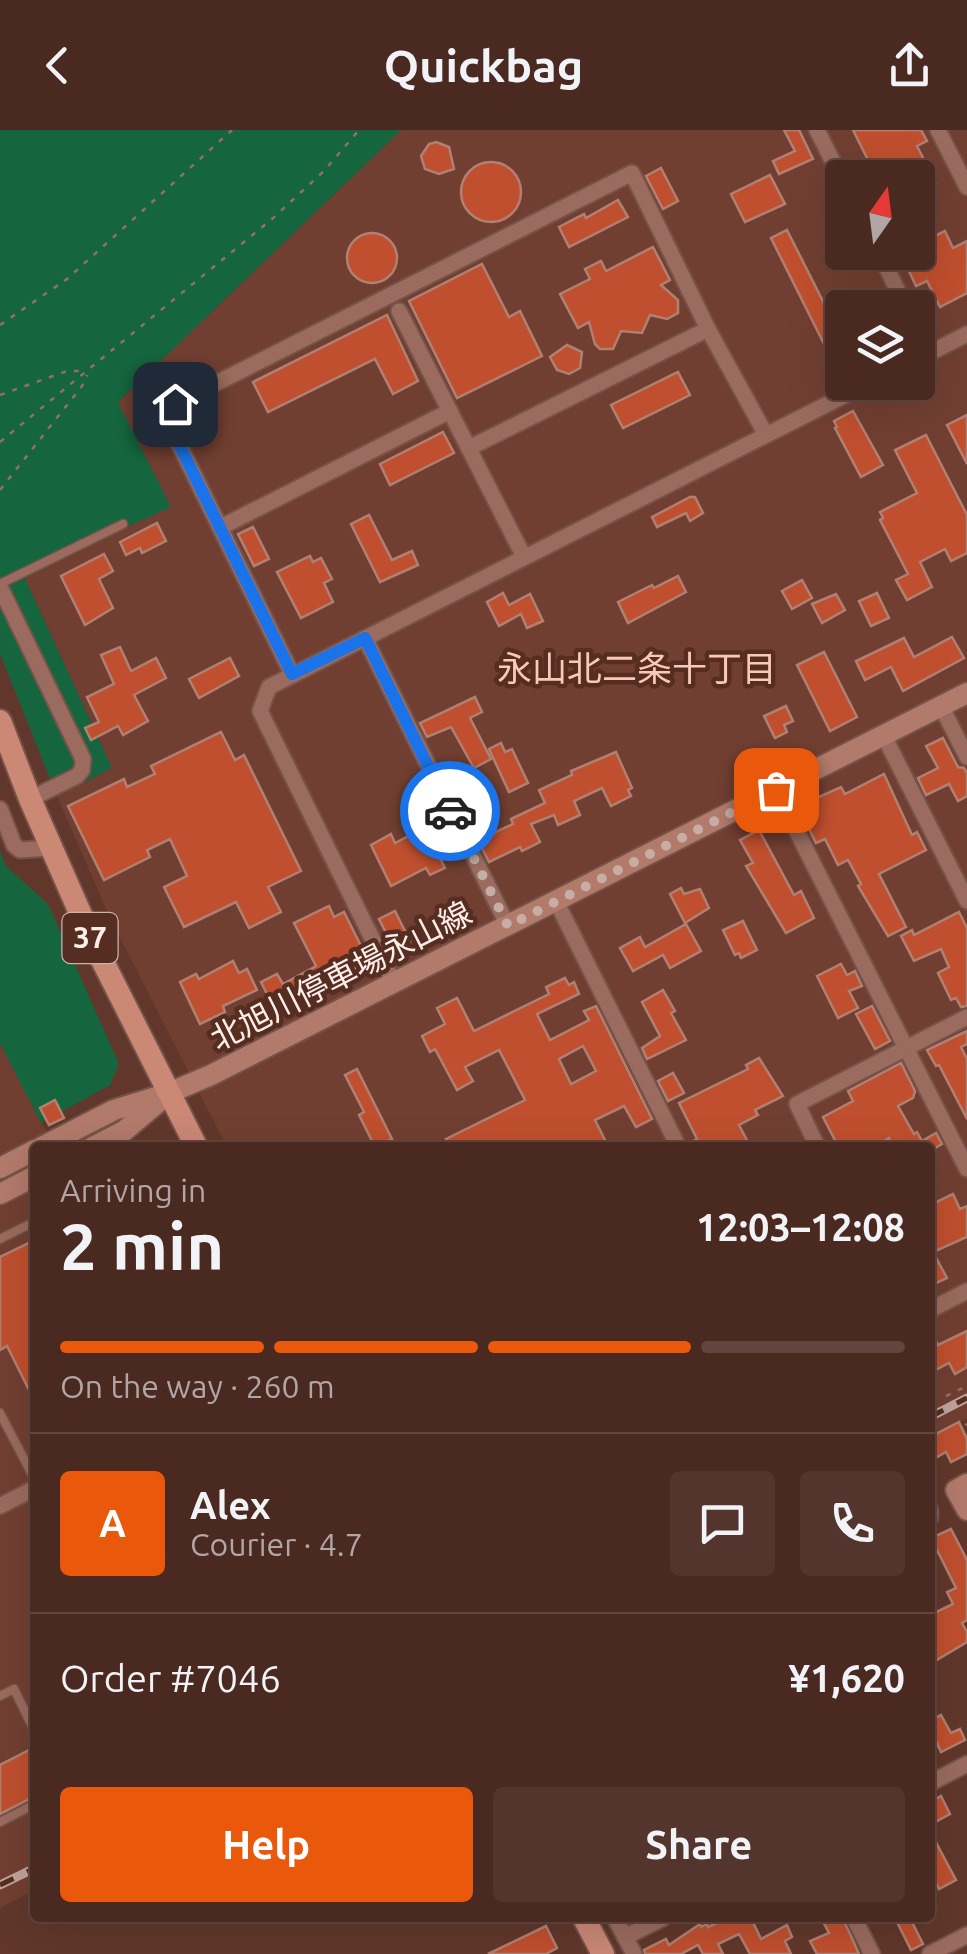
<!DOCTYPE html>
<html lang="en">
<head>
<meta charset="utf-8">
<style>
	:root { --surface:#492920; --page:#53352d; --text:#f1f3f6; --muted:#b1a6a5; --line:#61453e; --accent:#ea580c }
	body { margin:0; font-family:Ubuntu,"Noto Sans JP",sans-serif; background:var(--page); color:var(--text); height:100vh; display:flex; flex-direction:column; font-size:38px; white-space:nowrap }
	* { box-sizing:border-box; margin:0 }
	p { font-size:32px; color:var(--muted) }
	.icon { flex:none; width:55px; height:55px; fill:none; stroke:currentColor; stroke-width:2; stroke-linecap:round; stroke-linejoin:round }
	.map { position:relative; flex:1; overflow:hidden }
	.details { position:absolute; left:30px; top:1012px; width:905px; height:780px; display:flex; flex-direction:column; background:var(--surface); border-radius:10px; box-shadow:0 10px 40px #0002,0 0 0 2px var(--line) }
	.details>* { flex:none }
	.needle { width:65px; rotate:14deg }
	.tools { position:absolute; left:825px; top:30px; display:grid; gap:20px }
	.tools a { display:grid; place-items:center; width:110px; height:110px; border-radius:10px; background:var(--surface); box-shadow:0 10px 40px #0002,0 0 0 2px var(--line); font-size:50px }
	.pin { position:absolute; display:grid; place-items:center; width:85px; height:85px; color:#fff; margin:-42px; border-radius:20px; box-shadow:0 5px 15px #0006 }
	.courier { position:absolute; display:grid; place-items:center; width:100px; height:100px; margin:-50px; border:8px solid #1a73e8; border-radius:50%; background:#fff; color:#222; box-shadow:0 2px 12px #0007 }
	.overview em { font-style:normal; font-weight:700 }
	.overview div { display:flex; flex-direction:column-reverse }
	.overview { display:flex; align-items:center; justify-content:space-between; height:170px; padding:0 30px }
	h1 { font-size:65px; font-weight:700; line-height:75px }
	.bar { display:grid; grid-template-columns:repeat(4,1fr); gap:15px 10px; align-content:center; height:120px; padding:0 30px }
	.bar i { height:12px; border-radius:8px; background:var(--line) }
	.bar .current { background:var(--accent) }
	.bar p { grid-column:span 4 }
	.line { display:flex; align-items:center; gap:25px; padding:0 30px; border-top:2px solid var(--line) }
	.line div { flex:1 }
	.round { display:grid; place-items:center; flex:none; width:105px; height:105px; border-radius:10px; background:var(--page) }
	.cta { display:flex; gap:20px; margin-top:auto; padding:20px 30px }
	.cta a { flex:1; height:115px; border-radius:10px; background:var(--accent); color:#fff; font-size:40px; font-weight:700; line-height:115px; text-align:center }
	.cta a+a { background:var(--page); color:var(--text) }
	header { display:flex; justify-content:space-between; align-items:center; height:130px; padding:0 30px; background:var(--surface); font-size:45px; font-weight:700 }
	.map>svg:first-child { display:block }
</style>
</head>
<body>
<header><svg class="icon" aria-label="back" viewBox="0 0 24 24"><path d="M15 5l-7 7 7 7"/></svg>Quickbag<svg class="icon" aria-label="share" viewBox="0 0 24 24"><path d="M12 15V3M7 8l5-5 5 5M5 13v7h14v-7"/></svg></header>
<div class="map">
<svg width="967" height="1824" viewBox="0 0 967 1824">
	<rect width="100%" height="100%" fill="#61372b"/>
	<g fill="#713f31" fill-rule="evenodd">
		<path d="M401 0H967V1289L930 1308V1018L227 1017 111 790 57 666 112 638 23 444 118 272ZM842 48H918V122H842ZM842 178H918V252H842Z"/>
		<path d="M0 913 54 1017 35 1018V1760L0 1778Z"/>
	</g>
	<g fill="#15653e">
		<path d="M0 0H401L118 272 171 377 23 444 112 638 57 666 0 524Z"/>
		<path d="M0 720 5 735 48 774 119 934 110 955 41 993 0 913Z"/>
	</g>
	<g fill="#bf4f2e" stroke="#b08072" stroke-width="2.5" fill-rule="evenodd">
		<path d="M784 0H799L813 29 779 44 773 31 795 21Z"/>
		<path d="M853 0H921L927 11 917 16 936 53 918 62V48H877Z"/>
		<path d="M436 12 449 17 454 39 439 44 425 39 421 26 429 14Z"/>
		<circle cx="491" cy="62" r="30"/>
		<path d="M661 38 678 71 663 79 646 46Z"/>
		<path d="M770 45 785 74 745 92 731 64Z"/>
		<path d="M618 70 628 87 569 117 559 97 584 84 586 88Z"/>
		<path d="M787 100 842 209V250L771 108Z"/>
		<path d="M945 101 953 118 967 111V163L940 177 927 151 916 156 900 122H918V114Z"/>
		<circle cx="372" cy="128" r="25"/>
		<path d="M653 117 670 150 661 155 678 170V183L667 189 650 185 642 203 621 201 613 219H600L595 214 589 192 578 198 560 164 590 149 585 139 601 131 606 141Z"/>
		<path d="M482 134 509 187 520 181 542 226 457 268 409 171Z"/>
		<path d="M387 185 418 251 393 264 375 229 268 282 253 252Z"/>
		<path d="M567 215 582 222 580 238 569 244 557 240 550 227Z"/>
		<path d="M678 242 690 265 623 298 611 275Z"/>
		<path d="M853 281 883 335 861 347 835 298 837 297 834 291Z"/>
		<path d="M967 285V334L947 295Z"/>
		<path d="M443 302 454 323 390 355 380 334Z"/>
		<path d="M926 305 967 385V423L951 431 945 419 920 432 932 457 907 470 896 450 908 444 880 390 883 388 880 382 917 363 895 320Z"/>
		<path d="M690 367H695L703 383 690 391 686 383 657 397 652 387Z"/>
		<path d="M369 385 392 430 412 421 418 435 380 452 351 394Z"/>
		<path d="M157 393 166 411 142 423 140 418 126 425 120 412Z"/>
		<path d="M253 397 269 429 254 436 238 404Z"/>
		<path d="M104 424 113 441 99 449 113 478 85 495 61 446Z"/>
		<path d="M310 426 313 432 321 428 332 449 324 453 333 472 301 488 277 442Z"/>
		<path d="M678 446 686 462 628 493 618 472 652 455 654 458Z"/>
		<path d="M802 450 812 468 792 479 782 461Z"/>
		<path d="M503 463 509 475 530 464 543 491 527 498 521 484 499 496 487 472Z"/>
		<path d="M877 463 889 488 871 496 859 471Z"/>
		<path d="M836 464 845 480 822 493 812 474Z"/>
		<path d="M952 507 964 528 903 561 891 537 865 550 856 531 904 508 914 527Z"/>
		<path d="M120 517 131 541 156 528 166 548 134 565 148 591 123 605 118 596 91 610 85 598 99 592 87 567 114 554 101 525Z"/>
		<path d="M824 522 857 587 830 601 797 535Z"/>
		<path d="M230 528 239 546 199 568 189 549Z"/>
		<path d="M475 567 482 582 470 588 491 629 474 638 451 597 427 607 420 593Z"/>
		<path d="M786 576 793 591 784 595 787 602 775 608 764 586Z"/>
		<path d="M221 602 235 630 244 625 301 741 268 757 281 782 249 798 236 772 184 797 164 757 187 746 170 709 147 720 150 727 104 750 68 676 124 649 127 657 155 644 151 636Z"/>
		<path d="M943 608 958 637 964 638 967 643V666L958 671 949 654 926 665 918 648 938 638 926 616Z"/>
		<path d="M501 613 505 622 512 619 528 653 509 662 489 619Z"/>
		<path d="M616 622 632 658 628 660 631 666 611 676 602 658 574 671 580 685 558 695 554 685 531 694 540 712 522 721 520 717 489 732 478 710 513 694 511 689 545 673 539 660 572 645 571 641Z"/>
		<path d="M884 644 912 705 917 702 926 720 879 744 906 797 888 806 858 756 861 754 848 730 838 735 825 709 816 713 804 689 811 685 805 673 841 657 845 664Z"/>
		<path d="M424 698 445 738 430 745 426 738 391 756 371 715 391 704 395 713Z"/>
		<path d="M759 700 794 765 801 761 814 788 786 803 746 736 753 733 740 710Z"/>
		<path d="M681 758 684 764 700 759 709 778 685 793 670 764Z"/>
		<path d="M329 776 334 787 344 782 369 832 322 856 325 861 308 871 304 864 275 880 261 852 277 844 283 854 316 836 294 793Z"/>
		<path d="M395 781 410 811 394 819 379 789Z"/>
		<path d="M959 782 967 798V876L961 877 956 868 951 870 938 843 949 837 941 819 914 831 901 806 912 800 914 805Z"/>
		<path d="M743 791 757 820 741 828 739 823 735 825 723 800Z"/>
		<path d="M686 794 701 821 670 838 663 825 633 841 620 818 640 807 645 817Z"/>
		<path d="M233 831 239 843 247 839 257 860 223 876 225 882 200 894 180 852 196 844 199 849Z"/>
		<path d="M841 834 847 845 855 841 862 856 849 861 858 878 838 888 817 846Z"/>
		<path d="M565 848 569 855 574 852 579 864 537 884 550 910 589 890 584 881 596 876 652 989 636 997 624 976 595 990 609 1018H451L446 1009 525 970 499 920 465 937 473 951 457 960 435 919 430 922 422 906 445 894 437 878 457 868 474 901 549 864 546 857ZM583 916 596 941 571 954 559 929Z"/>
		<path d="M663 860 675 881 671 883 686 910 647 929 642 918 660 906 642 872Z"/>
		<path d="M872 876 890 911 875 919 856 884Z"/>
		<path d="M967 901V914L961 917 967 929V989L939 935 936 936 927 920Z"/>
		<path d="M759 928 783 966 755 980 758 985 739 995 751 1018H690L689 1013 697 1009 679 973 748 939 746 935Z"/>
		<path d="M901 933 915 961 913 968 898 976 914 1004 917 1002 922 1011 936 1003 942 1014 935 1018H894L889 1008 872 1018H839L823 987 853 971 848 961Z"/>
		<path d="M357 939 392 1009 375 1017 359 985 364 982 345 945Z"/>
		<path d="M673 943 684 963 668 971 658 951Z"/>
		<path d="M55 970 64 988 49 995 40 978Z"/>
		<path d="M953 1064 960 1079 967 1076V1107L933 1122 947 1148 930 1156V1075Z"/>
		<path d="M35 1110V1272L7 1216 0 1220V1127Z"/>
		<path d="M930 1199 938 1215 967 1201V1237L955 1244 949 1233 930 1243Z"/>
		<path d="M959 1292 967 1309V1324L951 1332 946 1322 930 1331V1307Z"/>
		<path d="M951 1399 967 1430V1490L962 1493 967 1502V1512L930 1534V1485L953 1474 947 1462 956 1458 931 1408Z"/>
		<path d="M941 1585 951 1603 960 1599 965 1610 941 1622 936 1611 930 1614V1591Z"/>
		<path d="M35 1617V1666L0 1684V1635Z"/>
		<path d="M941 1666 950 1684 930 1695V1672Z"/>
		<path d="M930 1701 956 1750 939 1759 930 1742Z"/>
		<path d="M728 1788H743L746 1793 752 1790 761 1809 787 1795 792 1807 785 1811 791 1824H750L739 1804 718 1814 723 1824H703L698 1815 681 1824H645L644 1820 666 1809 669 1815 700 1794 701 1797 707 1794 708 1797Z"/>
		<path d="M821 1788H843L859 1824H817L810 1811 829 1803Z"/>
		<path d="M895 1788H910L923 1814 911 1820Z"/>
		<path d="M546 1796 557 1818 546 1824H488Z"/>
	</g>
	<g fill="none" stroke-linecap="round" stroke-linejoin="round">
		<defs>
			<g id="lane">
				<path d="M0 454 123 394"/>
				<path d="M0 1109 28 1095"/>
				<path d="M0 1283 35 1350"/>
				<path d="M0 1566 14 1559 35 1602"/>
				<path d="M0 1692 35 1674"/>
			</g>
			<g id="street">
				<path d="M817 0 842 50"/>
				<path d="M938 0 967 57"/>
				<path d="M879 122 906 178"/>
				<path d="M399 181 524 427"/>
				<path d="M918 200 929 223"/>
				<path d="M918 229 967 204"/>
				<path d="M469 318 708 199 766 305"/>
				<path d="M221 397 450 281"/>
				<path d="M0 457 83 629 82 640 77 646 30 669"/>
				<path d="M365 508 508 796"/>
				<path d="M292 544 168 292 175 274 632 43 708 199"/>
				<path d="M941 576 967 627"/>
				<path d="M884 606 967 771"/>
				<path d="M776 660 967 1039"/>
				<path d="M0 679 14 715 20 720 51 718"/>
				<path d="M557 773 679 1018"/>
				<path d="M394 853 260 581 269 557 871 252"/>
				<path d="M818 1018 797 974 967 887"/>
				<path d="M930 1180 967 1161"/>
				<path d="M0 1376 35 1358"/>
				<path d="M930 1380V1387"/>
				<path d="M930 1653 967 1634"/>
				<path d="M615 1788 634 1824"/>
				<path d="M854 1788 872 1824"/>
				<path d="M625 1807 663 1788"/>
				<path d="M930 1824 967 1805"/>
			</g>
			<g id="secondary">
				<path d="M40 1018 114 980 169 963 211 945 967 563"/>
				<path d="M91 1018 124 1001 163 968"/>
				<path d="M0 1038 35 1020"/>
				<path d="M0 1064 35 1046"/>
				<path d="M967 1354 956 1360 967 1380"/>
			</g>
			<g id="primary">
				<path d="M0 591 30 669 92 810 197 1018"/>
				<path d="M584 1788 603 1824"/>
			</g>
		</defs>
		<use href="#lane" stroke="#75534a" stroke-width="11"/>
		<use href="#street" stroke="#75534a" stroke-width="19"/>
		<use href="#secondary" stroke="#75534a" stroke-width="24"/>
		<use href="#primary" stroke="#75534a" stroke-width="26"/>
		<g stroke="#927066" stroke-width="2.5" stroke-dasharray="5 8" stroke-linecap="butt">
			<path d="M0 195 67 149 232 0"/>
			<path d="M0 265 67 241H84"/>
			<path d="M0 312 272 89 324 41 359 0"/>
			<path d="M0 360 82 256 87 245"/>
			<path d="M946 1266 963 1258 967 1265"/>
			<path d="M965 1295 967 1294"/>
		</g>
		<use href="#lane" stroke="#9a6b5e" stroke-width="8"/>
		<use href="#street" stroke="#9a6b5e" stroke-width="15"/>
		<use href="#secondary" stroke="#b27a6a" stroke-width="20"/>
		<use href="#primary" stroke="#ca8875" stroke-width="22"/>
		<defs>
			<g id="rail">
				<path d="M930 1287 967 1268"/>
				<path d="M0 1755 35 1738"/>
			</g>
		</defs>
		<use href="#rail" stroke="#bfa49c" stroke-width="9"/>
		<use href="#rail" stroke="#562d21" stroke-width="5" stroke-dasharray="15" stroke-linecap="butt"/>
	</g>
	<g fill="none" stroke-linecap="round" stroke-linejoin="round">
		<path stroke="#c6ada6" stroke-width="10" stroke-dasharray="0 18" d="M450 681 508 796 776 660"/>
		<path stroke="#1a73e8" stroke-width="12" d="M175 274 168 292 292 544 365 508 450 681"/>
	</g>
	<g text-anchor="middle" stroke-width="9" stroke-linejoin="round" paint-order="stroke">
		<rect fill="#562d21" stroke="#cbb3ac" stroke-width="2.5" x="62.5" y="783" width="55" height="50" rx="8"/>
		<g font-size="30" font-weight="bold" fill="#fdede8">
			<text x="90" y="818">37</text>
		</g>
		<g font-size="32" fill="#fdede8" stroke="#562d21">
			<text transform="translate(341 846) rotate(-27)" y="11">北旭川停車場永山線</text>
		</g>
		<g font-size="35" fill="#fbc7b7" stroke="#562d21">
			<text x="637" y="551">永山北二条十丁目</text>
		</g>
	</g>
</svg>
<div class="tools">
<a><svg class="needle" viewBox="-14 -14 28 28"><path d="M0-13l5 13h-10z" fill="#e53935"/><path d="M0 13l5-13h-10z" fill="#b1a6a5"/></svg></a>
<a><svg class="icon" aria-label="layers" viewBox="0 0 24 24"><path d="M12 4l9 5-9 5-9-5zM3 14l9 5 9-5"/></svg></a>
</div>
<div class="pin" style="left:776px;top:660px;background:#ea580c"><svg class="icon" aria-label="bag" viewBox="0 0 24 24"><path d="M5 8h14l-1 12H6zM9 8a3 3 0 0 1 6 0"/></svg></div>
<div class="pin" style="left:175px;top:274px;background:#1f2937"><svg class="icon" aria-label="home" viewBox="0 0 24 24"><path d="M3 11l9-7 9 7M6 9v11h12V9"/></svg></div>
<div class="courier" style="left:450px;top:681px"><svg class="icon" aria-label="car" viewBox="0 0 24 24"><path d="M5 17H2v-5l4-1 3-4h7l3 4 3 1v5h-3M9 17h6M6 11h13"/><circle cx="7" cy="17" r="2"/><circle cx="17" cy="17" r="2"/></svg></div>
<section class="details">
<div class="overview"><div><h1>2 min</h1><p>Arriving in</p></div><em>12:03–12:08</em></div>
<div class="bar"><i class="current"></i><i class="current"></i><i class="current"></i><i></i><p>On the way · 260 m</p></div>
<div class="line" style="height:180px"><b class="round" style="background:var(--accent);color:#fff">A</b><div><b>Alex</b><p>Courier · 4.7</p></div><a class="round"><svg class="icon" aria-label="chat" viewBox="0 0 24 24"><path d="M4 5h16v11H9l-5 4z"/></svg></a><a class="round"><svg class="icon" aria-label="phone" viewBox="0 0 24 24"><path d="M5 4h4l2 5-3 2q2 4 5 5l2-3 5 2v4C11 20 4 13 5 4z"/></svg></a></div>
<div class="line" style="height:130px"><div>Order #7046</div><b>¥1,620</b></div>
<div class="cta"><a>Help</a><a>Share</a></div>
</section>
</div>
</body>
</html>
